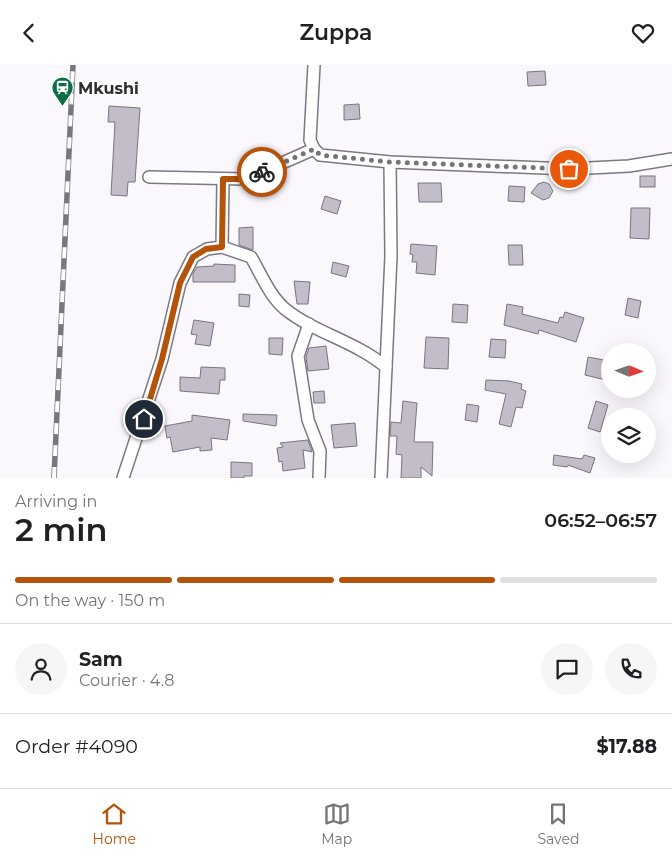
<!DOCTYPE html>
<html lang="en">
<head>
<meta charset="utf-8">
<style>
	:root { --surface:#fff; --page:#f6f6f6; --text:#202124; --muted:#757577; --line:#e0e0e0; --accent:#b45309 }
	body { margin:0; font-family:Montserrat,sans-serif; background:var(--page); color:var(--text); height:100vh; display:flex; flex-direction:column; font-size:19px; white-space:nowrap }
	* { box-sizing:border-box; margin:0 }
	p { font-size:16px; color:var(--muted) }
	.icon { flex:none; width:28px; height:28px; fill:none; stroke:currentColor; stroke-width:2; stroke-linecap:round; stroke-linejoin:round }
	.map { position:relative; height:413px; overflow:hidden }
	.panel { display:flex; flex-direction:column; background:var(--surface); flex:1 }
	.panel>* { flex:none }
	.needle { width:32px; rotate:92deg }
	.buttons { position:absolute; left:601px; top:278px; display:grid; gap:10px }
	.buttons a { display:grid; place-items:center; width:55px; height:55px; border-radius:50%; background:var(--surface); box-shadow:0 5px 20px #0002; font-size:25px }
	.pin { position:absolute; display:grid; place-items:center; width:42px; height:42px; color:#fff; margin:-21px; border:2px solid #fff; border-radius:50%; box-shadow:0 1px 5px #0007 }
	.courier { position:absolute; display:grid; place-items:center; width:50px; height:50px; margin:-25px; border:4px solid #b45309; border-radius:50%; background:#fff; color:#222; box-shadow:0 1px 6px #0007 }
	.headline em { font-style:normal; font-weight:600 }
	.headline div { display:flex; flex-direction:column-reverse }
	.headline { display:flex; align-items:center; justify-content:space-between; height:85px; padding:0 15px }
	h1 { font-size:32px; font-weight:600; line-height:38px }
	.bar { display:grid; grid-template-columns:repeat(4,1fr); gap:8px 5px; align-content:center; height:60px; padding:0 15px }
	.bar i { height:6px; border-radius:4px; background:var(--line) }
	.bar .on { background:var(--accent) }
	.bar p { grid-column:span 4 }
	.line { display:flex; align-items:center; gap:12px; padding:0 15px; border-top:1px solid var(--line) }
	.line div { flex:1 }
	.round { display:grid; place-items:center; flex:none; width:52px; height:52px; border-radius:26px; background:var(--page) }
	header { display:flex; justify-content:space-between; align-items:center; height:65px; padding:0 15px; background:var(--surface); font-size:22px; font-weight:600 }
	.tab-bar { display:flex; justify-content:space-around; align-items:center; height:70px; border-top:1px solid var(--line); background:var(--surface); font-size:14px; color:var(--muted) }
	.tab-bar a { display:grid; justify-items:center; gap:2px }
	.tab-bar .on { color:var(--accent) }
	.map>svg:first-child { display:block }
</style>
</head>
<body>
<header><svg class="icon" aria-label="back" viewBox="0 0 24 24"><path d="M15 5l-7 7 7 7"/></svg>Zuppa<svg class="icon" aria-label="heart" viewBox="0 0 24 24"><path d="M12 20l-8-8c-3-5 5-10 8-4 3-6 11-1 8 4z"/></svg></header>
<div class="map">
<svg width="672" height="413" viewBox="0 0 672 413">
	<rect width="100%" height="100%" fill="#fbf8fd"/>
	<g fill="#c3bdc9" stroke="#79747f">
		<path d="M545 6 546 20 528 21 527 7Z"/>
		<path d="M359 39 360 54 344 55V40Z"/>
		<path d="M109 41 140 43 135 117H128L127 131 111 130 115 57H108Z"/>
		<rect x="640" y="111" width="15" height="11"/>
		<path d="M544 117 549 119 553 126 549 133 543 135 531 128 538 119Z"/>
		<path d="M418 118H441L442 137H419Z"/>
		<path d="M509 121 525 122 524 137 508 136Z"/>
		<path d="M325 131 341 136 337 149 321 144Z"/>
		<path d="M631 143H650L649 174 630 173Z"/>
		<path d="M253 162V185L239 180V163Z"/>
		<path d="M411 179 437 181 435 210 416 208 417 197H412L413 190 410 189Z"/>
		<path d="M508 180H522L523 200H509Z"/>
		<path d="M333 197 349 201 346 212 331 208Z"/>
		<path d="M214 199 235 200V217H193V209L197 202 214 201Z"/>
		<path d="M294 216 310 217 308 239H297Z"/>
		<path d="M239 229 250 230 249 242 239 241Z"/>
		<path d="M628 233 641 236 638 253 625 250Z"/>
		<path d="M453 239 468 240 467 258 452 257Z"/>
		<path d="M507 239 523 242 522 249 558 258 560 252 563 253 565 247 584 253 576 277 539 265 538 269 504 260Z"/>
		<path d="M194 255 214 258 210 281 195 279 197 270 191 269Z"/>
		<path d="M426 272 449 273 448 304 424 303Z"/>
		<path d="M269 273H283L282 290 269 289Z"/>
		<path d="M491 274 506 275 505 293 489 292Z"/>
		<path d="M326 281 329 304 308 306 306 292 309 283Z"/>
		<path d="M588 292 609 296 610 316 585 310Z"/>
		<path d="M201 302 225 303V315H220L219 329 180 326V312L200 313Z"/>
		<path d="M486 315 509 316 522 319 521 324 526 326 522 343 516 342 511 362 499 359 506 329 485 325Z"/>
		<path d="M324 326 325 338H314L313 327Z"/>
		<path d="M403 336 417 338 414 377H433L432 411 421 402V413H401L402 390 396 389 397 371H390L391 357 401 358Z"/>
		<path d="M596 336 608 340 600 367 588 363Z"/>
		<path d="M467 339 479 341 477 357 465 355Z"/>
		<path d="M243 349 277 350 276 361 243 356Z"/>
		<path d="M192 350 230 355 227 375 211 373 212 385 200 386V382L173 387 170 372 167 373 165 361 192 356Z"/>
		<path d="M355 358 357 381 334 383 331 360Z"/>
		<path d="M308 375 312 387 303 385 305 403 283 406 282 396 279 397 277 383 283 382 280 378Z"/>
		<path d="M554 390 582 394 584 390 595 393 590 408 568 400 567 402 553 400Z"/>
		<path d="M231 397 252 398V411H244V413H231Z"/>
	</g>
	<g fill="none" stroke-linecap="round" stroke-linejoin="round">
		<defs>
			<g id="minor">
				<path d="M314 0 310 75 314 84 320 90 390 97 569 104 629 101 672 94"/>
				<path d="M149 112 246 114 314 84"/>
				<path d="M222 182 223 115"/>
				<path d="M309 259 298 291 308 355 320 386 319 413"/>
				<path d="M123 413 162 294 180 218 193 192 207 184 222 182 251 192C261 209 269 230 285 244 315 268 355 276 386 302"/>
				<path d="M381 413 391 191 390 97"/>
			</g>
		</defs>
		<use href="#minor" stroke="#7c7782" stroke-width="14"/>
		<use href="#minor" stroke="#fff" stroke-width="11"/>
		<defs>
			<path id="rail" d="M54 413 73 0"/>
		</defs>
		<use href="#rail" stroke="#7a777c" stroke-width="5.5"/>
		<use href="#rail" stroke="#fff" stroke-width="4" stroke-dasharray="11" stroke-linecap="butt"/>
	</g>
	<g fill="none" stroke-linecap="round" stroke-linejoin="round">
		<path stroke="#777479" stroke-width="5" stroke-dasharray="0 9" d="M262 107 314 84 320 90 390 97 569 104"/>
		<path stroke="#b45309" stroke-width="6" d="M144 354 162 294 180 218 193 192 206 184 222 182 223 114H246L262 107"/>
	</g>
	<defs>
		<symbol id="station-pin" viewBox="-11 -11 22 30"><path d="M0 17L-7.5 6A9.5 9.5 0 1 1 7.5 6Z" fill="#0b6e44" stroke="#fff"/><path d="M-3-6H3Q5-6 5-4V2Q5 4 3 4L4.5 6H3L1.5 4h-3L-3 6H-4.5L-3 4Q-5 4-5 2V-4Q-5-6-3-6ZM-3.5-4v3h7v-3ZM-3.5 1v1.5H-2V1ZM2 1v1.5H3.5V1Z" fill="#fff"/></symbol>
	</defs>
	<g fill-rule="evenodd">
		<use href="#station-pin" x="50" y="10" width="25" height="34"/>
	</g>
	<g text-anchor="middle" stroke-width="4.5" stroke-linejoin="round" paint-order="stroke">
		<g font-size="16" font-weight="bold" fill="#302d32" stroke="#fff" text-anchor="start">
			<text x="78" y="29">Mkushi</text>
		</g>
	</g>
</svg>
<div class="buttons">
<a><svg class="needle" viewBox="-14 -14 28 28"><path d="M0-13l5 13h-10z" fill="#e53935"/><path d="M0 13l5-13h-10z" fill="#757577"/></svg></a>
<a><svg class="icon" aria-label="layers" viewBox="0 0 24 24"><path d="M12 4l9 5-9 5-9-5zM3 14l9 5 9-5"/></svg></a>
</div>
<div class="pin" style="left:569px;top:104px;background:#ea580c"><svg class="icon" aria-label="bag" viewBox="0 0 24 24"><path d="M5 8h14l-1 12H6zM9 8a3 3 0 0 1 6 0"/></svg></div>
<div class="pin" style="left:144px;top:354px;background:#1f2937"><svg class="icon" aria-label="home" viewBox="0 0 24 24"><path d="M3 11l9-7 9 7M6 9v11h12V9"/></svg></div>
<div class="courier" style="left:262px;top:107px"><svg class="icon" aria-label="bike" viewBox="0 0 24 24"><circle cx="6" cy="16" r="4"/><circle cx="18" cy="16" r="4"/><path d="M6 16l4-8h5l3 8M10 8l3 8H6M13 5h3"/></svg></div>
</div>
<section class="panel">
<div class="headline"><div><h1>2 min</h1><p>Arriving in</p></div><em>06:52–06:57</em></div>
<div class="bar"><i class="on"></i><i class="on"></i><i class="on"></i><i></i><p>On the way · 150 m</p></div>
<div class="line" style="height:90px"><a class="round"><svg class="icon" aria-label="person" viewBox="0 0 24 24"><circle cx="12" cy="8" r="4"/><path d="M4 21q1-7 8-7t8 7"/></svg></a><div><b>Sam</b><p>Courier · 4.8</p></div><a class="round"><svg class="icon" aria-label="chat" viewBox="0 0 24 24"><path d="M4 5h16v11H9l-5 4z"/></svg></a><a class="round"><svg class="icon" aria-label="phone" viewBox="0 0 24 24"><path d="M5 4h4l2 5-3 2q2 4 5 5l2-3 5 2v4C11 20 4 13 5 4z"/></svg></a></div>
<div class="line" style="height:65px"><div>Order #4090</div><b>$17.88</b></div>
</section>
<nav class="tab-bar">
<a class="on"><svg class="icon" aria-label="home" viewBox="0 0 24 24"><path d="M3 11l9-7 9 7M6 9v11h12V9"/></svg>Home</a>
<a><svg class="icon" aria-label="map" viewBox="0 0 24 24"><path d="M3 6l6-2 6 2 6-2v14l-6 2-6-2-6 2zM9 4v14M15 6v14"/></svg>Map</a>
<a><svg class="icon" aria-label="saved" viewBox="0 0 24 24"><path d="M7 4h10v16l-5-4-5 4z"/></svg>Saved</a>
</nav>
</body>
</html>
